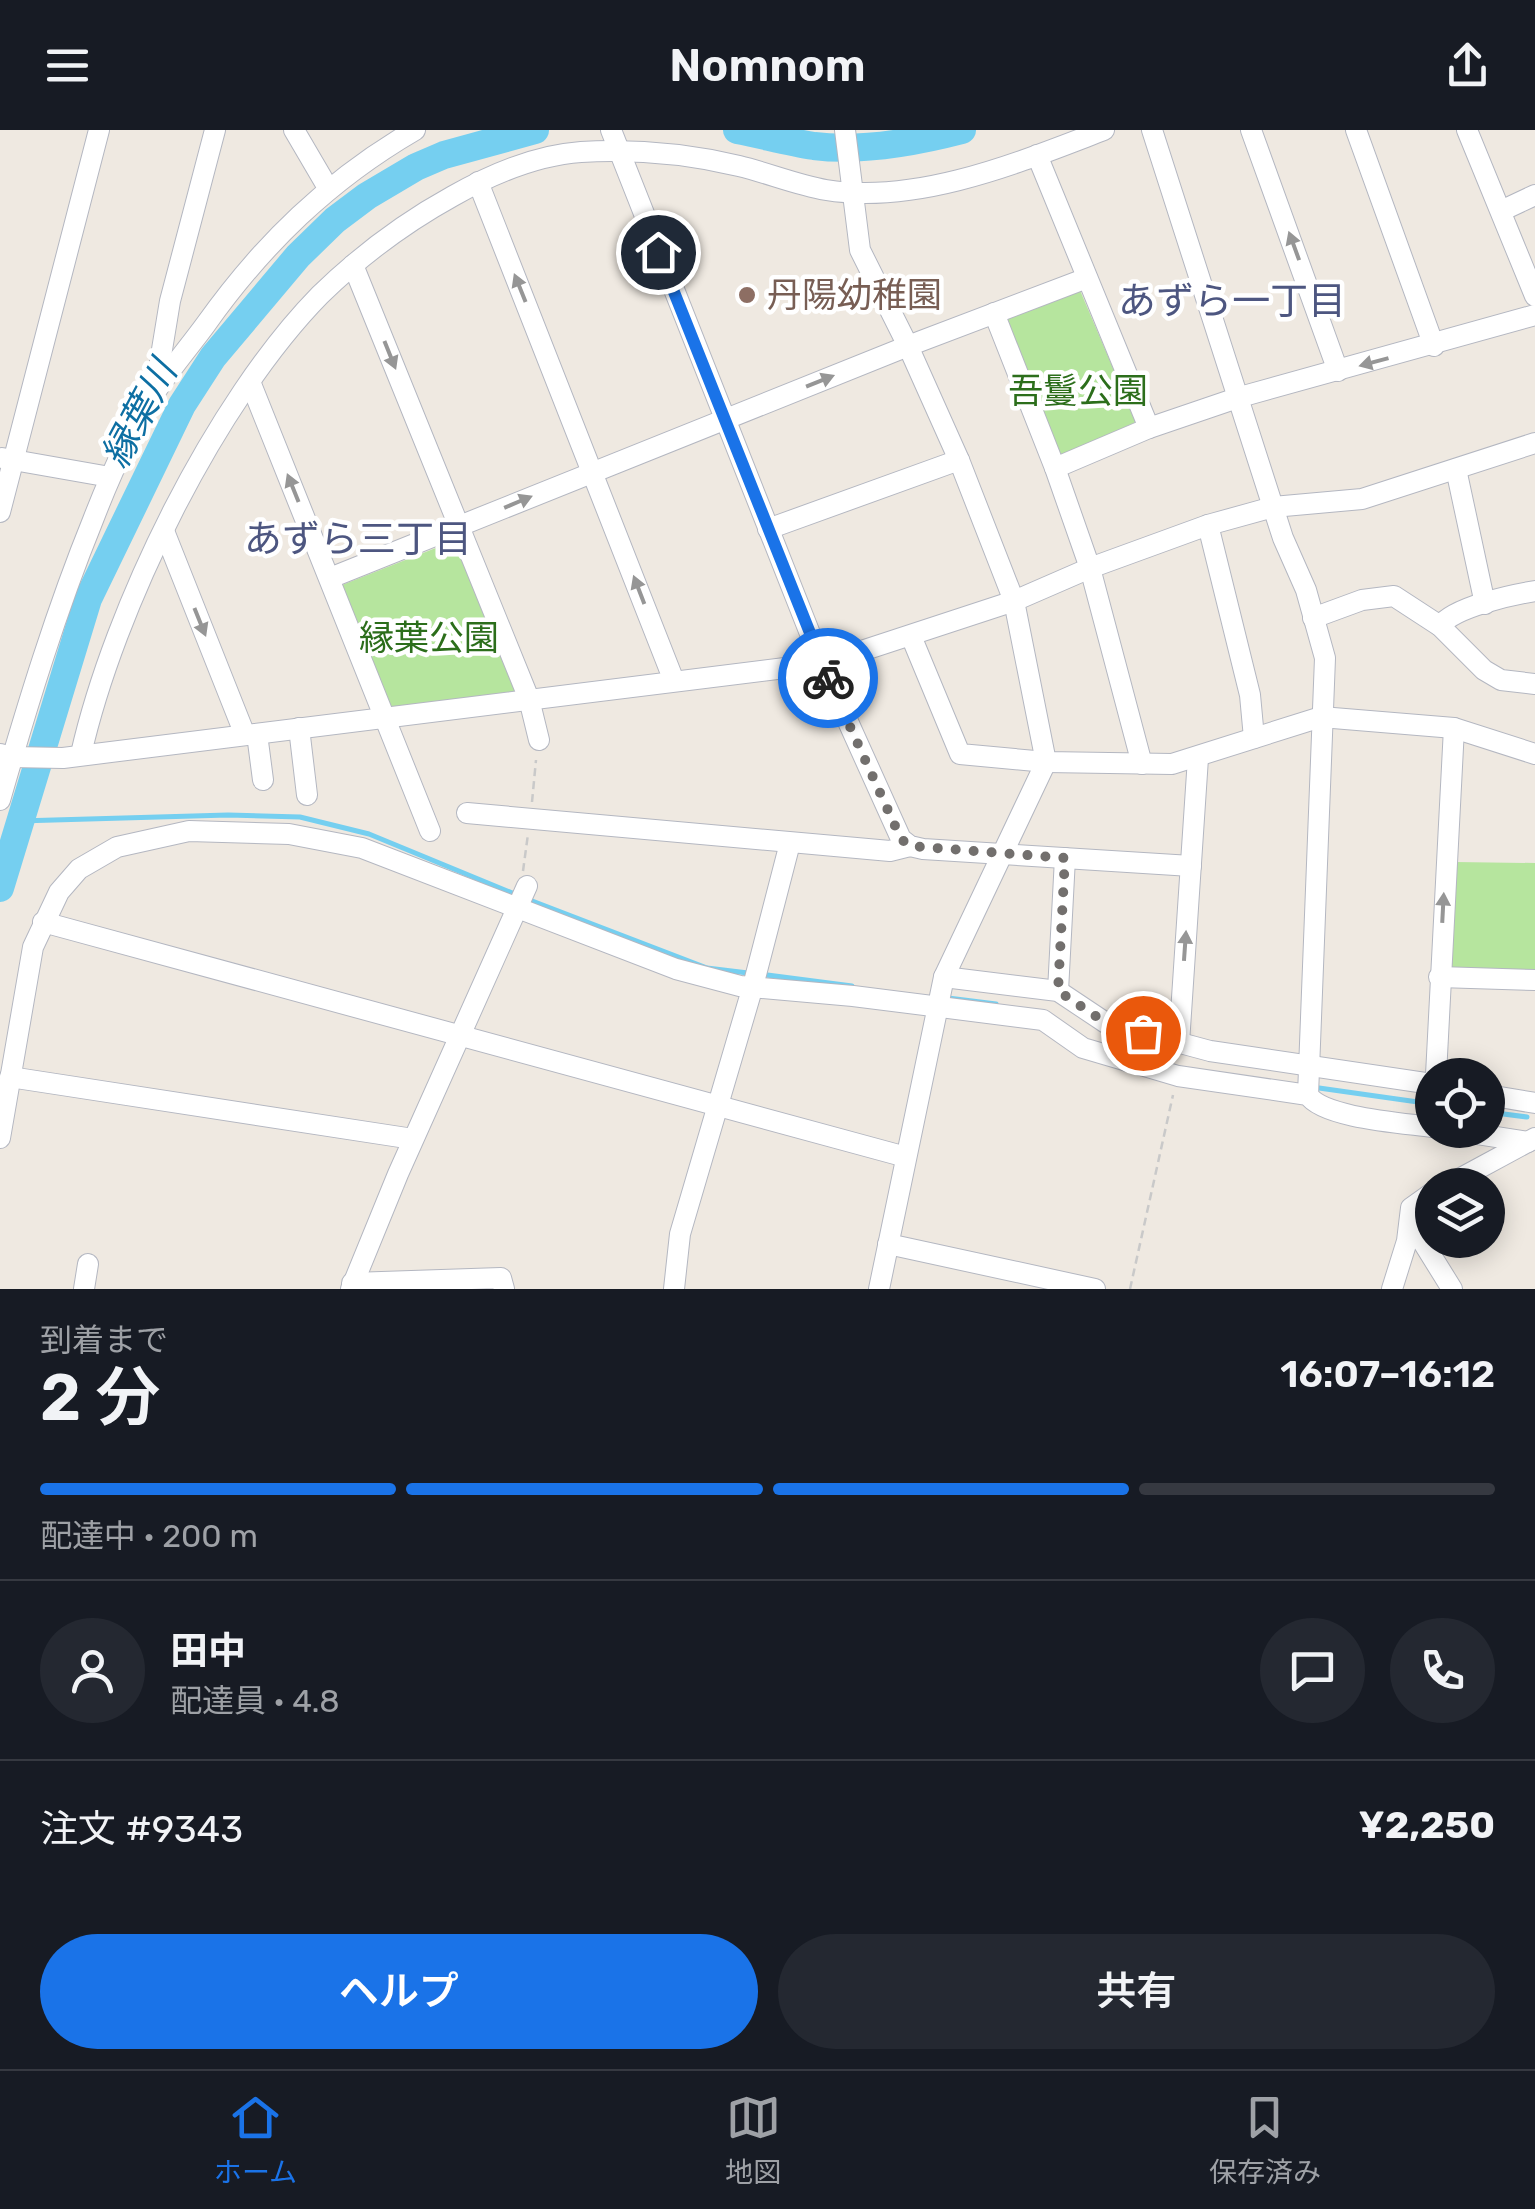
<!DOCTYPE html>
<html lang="ja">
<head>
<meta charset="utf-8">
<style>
	:root { --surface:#171b24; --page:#242831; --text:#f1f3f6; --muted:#9ea1a6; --line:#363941; --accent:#1a73e8 }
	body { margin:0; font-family:Rubik,"Noto Sans JP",sans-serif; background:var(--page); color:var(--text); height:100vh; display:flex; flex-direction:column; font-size:38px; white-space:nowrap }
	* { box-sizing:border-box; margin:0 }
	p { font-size:32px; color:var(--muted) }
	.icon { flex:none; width:55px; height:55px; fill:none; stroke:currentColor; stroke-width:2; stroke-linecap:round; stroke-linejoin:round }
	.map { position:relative; height:1159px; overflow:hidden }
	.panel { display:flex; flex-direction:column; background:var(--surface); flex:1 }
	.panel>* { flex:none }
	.controls { position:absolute; left:1415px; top:928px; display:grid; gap:20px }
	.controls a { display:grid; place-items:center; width:90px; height:90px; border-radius:50%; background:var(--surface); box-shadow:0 5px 25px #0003; font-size:50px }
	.pin { position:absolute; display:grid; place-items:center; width:85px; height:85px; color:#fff; margin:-42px; border:5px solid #fff; border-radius:50%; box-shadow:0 2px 10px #0007 }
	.courier { position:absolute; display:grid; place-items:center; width:100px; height:100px; margin:-50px; border:8px solid #1a73e8; border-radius:50%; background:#fff; color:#222; box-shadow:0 2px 12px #0007 }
	.summary em { font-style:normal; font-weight:600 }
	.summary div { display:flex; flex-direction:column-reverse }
	.summary { display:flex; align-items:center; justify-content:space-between; height:170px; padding:0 40px }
	h1 { font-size:65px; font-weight:600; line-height:75px }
	.bar { display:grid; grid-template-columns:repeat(4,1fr); gap:15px 10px; align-content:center; height:120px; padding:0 40px }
	.bar i { height:12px; border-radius:8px; background:var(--line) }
	.bar .current { background:var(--accent) }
	.bar p { grid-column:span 4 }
	.line { display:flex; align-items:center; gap:25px; padding:0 40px; border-top:2px solid var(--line) }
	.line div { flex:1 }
	.round { display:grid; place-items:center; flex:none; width:105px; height:105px; border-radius:52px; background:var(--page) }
	.button { display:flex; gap:20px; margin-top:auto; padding:20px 40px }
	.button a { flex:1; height:115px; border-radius:60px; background:var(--accent); color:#fff; font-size:40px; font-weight:600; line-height:115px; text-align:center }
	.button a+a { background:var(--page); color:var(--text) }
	header { display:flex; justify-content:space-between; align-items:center; height:130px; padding:0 40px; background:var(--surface); font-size:45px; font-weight:600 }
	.tab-bar { display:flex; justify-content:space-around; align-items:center; height:140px; border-top:2px solid var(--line); background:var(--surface); font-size:28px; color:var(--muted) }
	.tab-bar a { display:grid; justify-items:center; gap:5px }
	.tab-bar .current { color:var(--accent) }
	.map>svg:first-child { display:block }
</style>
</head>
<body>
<header><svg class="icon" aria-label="menu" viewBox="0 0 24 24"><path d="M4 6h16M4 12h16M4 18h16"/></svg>Nomnom<svg class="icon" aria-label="share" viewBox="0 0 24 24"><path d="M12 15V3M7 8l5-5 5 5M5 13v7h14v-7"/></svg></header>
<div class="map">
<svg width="1535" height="1159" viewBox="0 0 1535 1159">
	<rect width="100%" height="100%" fill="#efe9e1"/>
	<g fill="#b6e59e">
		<path d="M1079 158 1136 292 1058 327 1003 187Z"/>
		<path d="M456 410 517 561 390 577 342 455Z"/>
		<path d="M1455 732 1535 733V843L1449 841Z"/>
	</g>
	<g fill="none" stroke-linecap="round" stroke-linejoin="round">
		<g stroke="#75cff0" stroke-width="5">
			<path d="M19 691 228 685 300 687 369 704 517 765"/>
			<path d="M527 769 707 838 748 843"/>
			<path d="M759 844 852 856"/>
			<path d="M948 868 996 874"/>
			<path d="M1312 957 1432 974"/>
			<path d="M1488 982 1527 987"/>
		</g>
		<g stroke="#75cff0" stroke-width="28">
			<path d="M737 0C763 5 788 12 814 16 861 22 916 12 962 0"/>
			<path d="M0 758 88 469 182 275 213 227 298 126 335 90 367 66 416 37 444 25 535 0"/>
		</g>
		<defs>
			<g id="minor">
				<path d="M294 0 328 58"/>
				<path d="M611 0 822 534 901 709 910 716 923 719 1191 736"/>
				<path d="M845 0 860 120 908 216 959 330 1014 471 1046 632 944 847 879 1159"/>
				<path d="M1152 0 1283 408 1306 460 1325 528 1308 965"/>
				<path d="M1251 0 1338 241"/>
				<path d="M1356 0 1434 216"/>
				<path d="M1467 0 1535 166"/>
				<path d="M1037 25 1149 298"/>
				<path d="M478 52 674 551"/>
				<path d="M1501 81 1535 65"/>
				<path d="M353 135 529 569 539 610"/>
				<path d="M994 183 1055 338 1090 438 1142 634"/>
				<path d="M251 254 430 701"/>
				<path d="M156 256 170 171 215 0"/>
				<path d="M2 328 110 347"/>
				<path d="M1055 338 1149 298 1240 267 1535 185"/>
				<path d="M1456 339 1485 474"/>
				<path d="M0 382 99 0"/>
				<path d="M1208 395 1250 565 1254 608"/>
				<path d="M768 399 959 330"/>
				<path d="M164 401 245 605"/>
				<path d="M330 448 908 216 1087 148"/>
				<path d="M1313 488 1362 470 1394 466 1440 496 1484 540 1501 550 1535 554"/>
				<path d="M1440 496C1454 477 1511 465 1535 461"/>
				<path d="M911 506 960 624 1046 632 1172 634 1321 587 1454 598 1535 624"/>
				<path d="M299 598 307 665"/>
				<path d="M257 604 263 650"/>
				<path d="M0 624 12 627 63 628 825 533 1014 471 1090 438 1208 395 1273 377 1362 369 1535 313"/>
				<path d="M81 624C114 478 215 272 320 165 360 126 404 93 453 66 492 44 536 25 581 22 633 19 688 24 739 36 768 43 797 55 826 60 918 75 1020 32 1104 0"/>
				<path d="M0 670C27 576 56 481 93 390 110 346 130 300 156 261 171 238 190 216 206 194 263 114 329 50 415 0"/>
				<path d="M467 683 890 721 910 716"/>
				<path d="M43 792 906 1027"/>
				<path d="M944 847 1058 861 1106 893 1210 921 1432 954"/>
				<path d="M1439 847 1535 850"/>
				<path d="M1058 861 1065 728"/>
				<path d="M1179 913 1198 628"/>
				<path d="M1436 945 1454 598"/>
				<path d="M10 947 413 1009"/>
				<path d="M1488 965 1535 973"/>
				<path d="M1451 1000 1528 1012"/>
				<path d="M0 1008 33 817 59 762 79 739 117 717 189 701 289 704 362 718 676 839 740 856 853 866 1043 890 1083 918 1178 946 1308 965C1323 988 1404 993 1432 997"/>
				<path d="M1448 1055 1535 1008"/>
				<path d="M1411 1093 1452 1159"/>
				<path d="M888 1114 1095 1159"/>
				<path d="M352 1153 501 1148 504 1159"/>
				<path d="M84 1159 88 1134"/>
				<path d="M351 1159 398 1044 527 756"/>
				<path d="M674 1159 680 1104 753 856 790 713"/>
				<path d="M1392 1159 1407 1111 1411 1078 1432 1063"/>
			</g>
		</defs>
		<use href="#minor" stroke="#b4b7c1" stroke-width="22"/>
		<g stroke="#c9c9c9" stroke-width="2.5" stroke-dasharray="8 5" stroke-linecap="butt">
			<path d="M532 672 536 630"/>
			<path d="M523 741 528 704"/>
			<path d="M1130 1159 1173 965"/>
		</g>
		<use href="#minor" stroke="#fff" stroke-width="20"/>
	</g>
	<defs><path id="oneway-solid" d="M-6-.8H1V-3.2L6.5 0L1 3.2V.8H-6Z" transform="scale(2.5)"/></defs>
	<g fill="#969696">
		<use href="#oneway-solid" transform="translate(1294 116) rotate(-110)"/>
		<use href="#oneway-solid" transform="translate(520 158) rotate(-112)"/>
		<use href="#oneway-solid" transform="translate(390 225) rotate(68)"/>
		<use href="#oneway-solid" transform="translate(1374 232) rotate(165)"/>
		<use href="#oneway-solid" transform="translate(820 251) rotate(-22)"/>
		<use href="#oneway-solid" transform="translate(293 358) rotate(-112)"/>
		<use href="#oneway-solid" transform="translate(518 372) rotate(-23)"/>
		<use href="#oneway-solid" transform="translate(639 460) rotate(-111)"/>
		<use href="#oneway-solid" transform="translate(200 492) rotate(68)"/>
		<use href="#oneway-solid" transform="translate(1443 778) rotate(-87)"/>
		<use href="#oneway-solid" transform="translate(1185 816) rotate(-86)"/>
	</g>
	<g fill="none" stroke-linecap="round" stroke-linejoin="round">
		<path stroke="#726f6d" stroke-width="10" stroke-dasharray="0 18" d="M828 548 901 709 910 716 1065 728 1058 861 1106 893 1143 903"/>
		<path stroke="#1a73e8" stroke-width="12" d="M658 122 828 548"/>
	</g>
	<circle fill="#8d6e63" stroke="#fff" stroke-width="4" cx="747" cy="165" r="10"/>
	<g text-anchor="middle" stroke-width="9" stroke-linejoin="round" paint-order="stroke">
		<g font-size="35" fill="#785e54" stroke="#fff" text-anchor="start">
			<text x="767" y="177">丹陽幼稚園</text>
		</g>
		<g font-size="35" fill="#2c6e1b" stroke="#fff">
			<text x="1078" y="273">吾鬘公園</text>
			<text x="429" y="520">縁葉公園</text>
		</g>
		<g font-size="38" fill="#4d5680" stroke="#fff">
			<text x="1232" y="184">あずら一丁目</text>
			<text x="358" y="422">あずら三丁目</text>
		</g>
		<g font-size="38" font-style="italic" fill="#0d6fa3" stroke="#fff">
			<text transform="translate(139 284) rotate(-62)" y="13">縁葉川</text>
		</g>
	</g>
</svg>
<div class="controls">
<a><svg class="icon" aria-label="locate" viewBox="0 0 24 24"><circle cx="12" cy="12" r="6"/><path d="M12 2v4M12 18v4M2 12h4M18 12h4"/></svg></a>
<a><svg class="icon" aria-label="layers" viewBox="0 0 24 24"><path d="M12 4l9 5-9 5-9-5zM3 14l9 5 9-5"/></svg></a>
</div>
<div class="pin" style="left:1143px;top:903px;background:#ea580c"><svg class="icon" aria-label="bag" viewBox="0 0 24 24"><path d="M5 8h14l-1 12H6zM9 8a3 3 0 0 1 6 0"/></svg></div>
<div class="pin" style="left:658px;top:122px;background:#1f2937"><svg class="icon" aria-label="home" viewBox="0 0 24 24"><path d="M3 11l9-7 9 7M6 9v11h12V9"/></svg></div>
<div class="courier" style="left:828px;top:548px"><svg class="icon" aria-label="bike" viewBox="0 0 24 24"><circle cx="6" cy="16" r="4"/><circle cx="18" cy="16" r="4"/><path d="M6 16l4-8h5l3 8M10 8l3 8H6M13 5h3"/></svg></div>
</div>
<section class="panel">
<div class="summary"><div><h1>2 分</h1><p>到着まで</p></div><em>16:07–16:12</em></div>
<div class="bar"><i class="current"></i><i class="current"></i><i class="current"></i><i></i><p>配達中 · 200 m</p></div>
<div class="line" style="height:180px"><a class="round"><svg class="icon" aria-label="person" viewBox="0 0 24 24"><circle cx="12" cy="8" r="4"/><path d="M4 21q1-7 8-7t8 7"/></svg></a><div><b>田中</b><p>配達員 · 4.8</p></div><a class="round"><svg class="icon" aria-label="chat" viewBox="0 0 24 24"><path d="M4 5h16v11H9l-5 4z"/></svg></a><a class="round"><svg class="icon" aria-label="phone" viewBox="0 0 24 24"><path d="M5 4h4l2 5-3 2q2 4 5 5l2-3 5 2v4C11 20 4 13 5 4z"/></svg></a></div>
<div class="line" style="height:130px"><div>注文 #9343</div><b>¥2,250</b></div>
<div class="button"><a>ヘルプ</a><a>共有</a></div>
</section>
<nav class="tab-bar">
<a class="current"><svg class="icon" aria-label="home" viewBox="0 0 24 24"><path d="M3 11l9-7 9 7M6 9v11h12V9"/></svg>ホーム</a>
<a><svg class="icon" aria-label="map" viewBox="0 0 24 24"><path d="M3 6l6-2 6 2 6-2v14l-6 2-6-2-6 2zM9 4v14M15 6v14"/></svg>地図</a>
<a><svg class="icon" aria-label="saved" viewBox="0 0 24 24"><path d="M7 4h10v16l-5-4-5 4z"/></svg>保存済み</a>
</nav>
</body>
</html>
